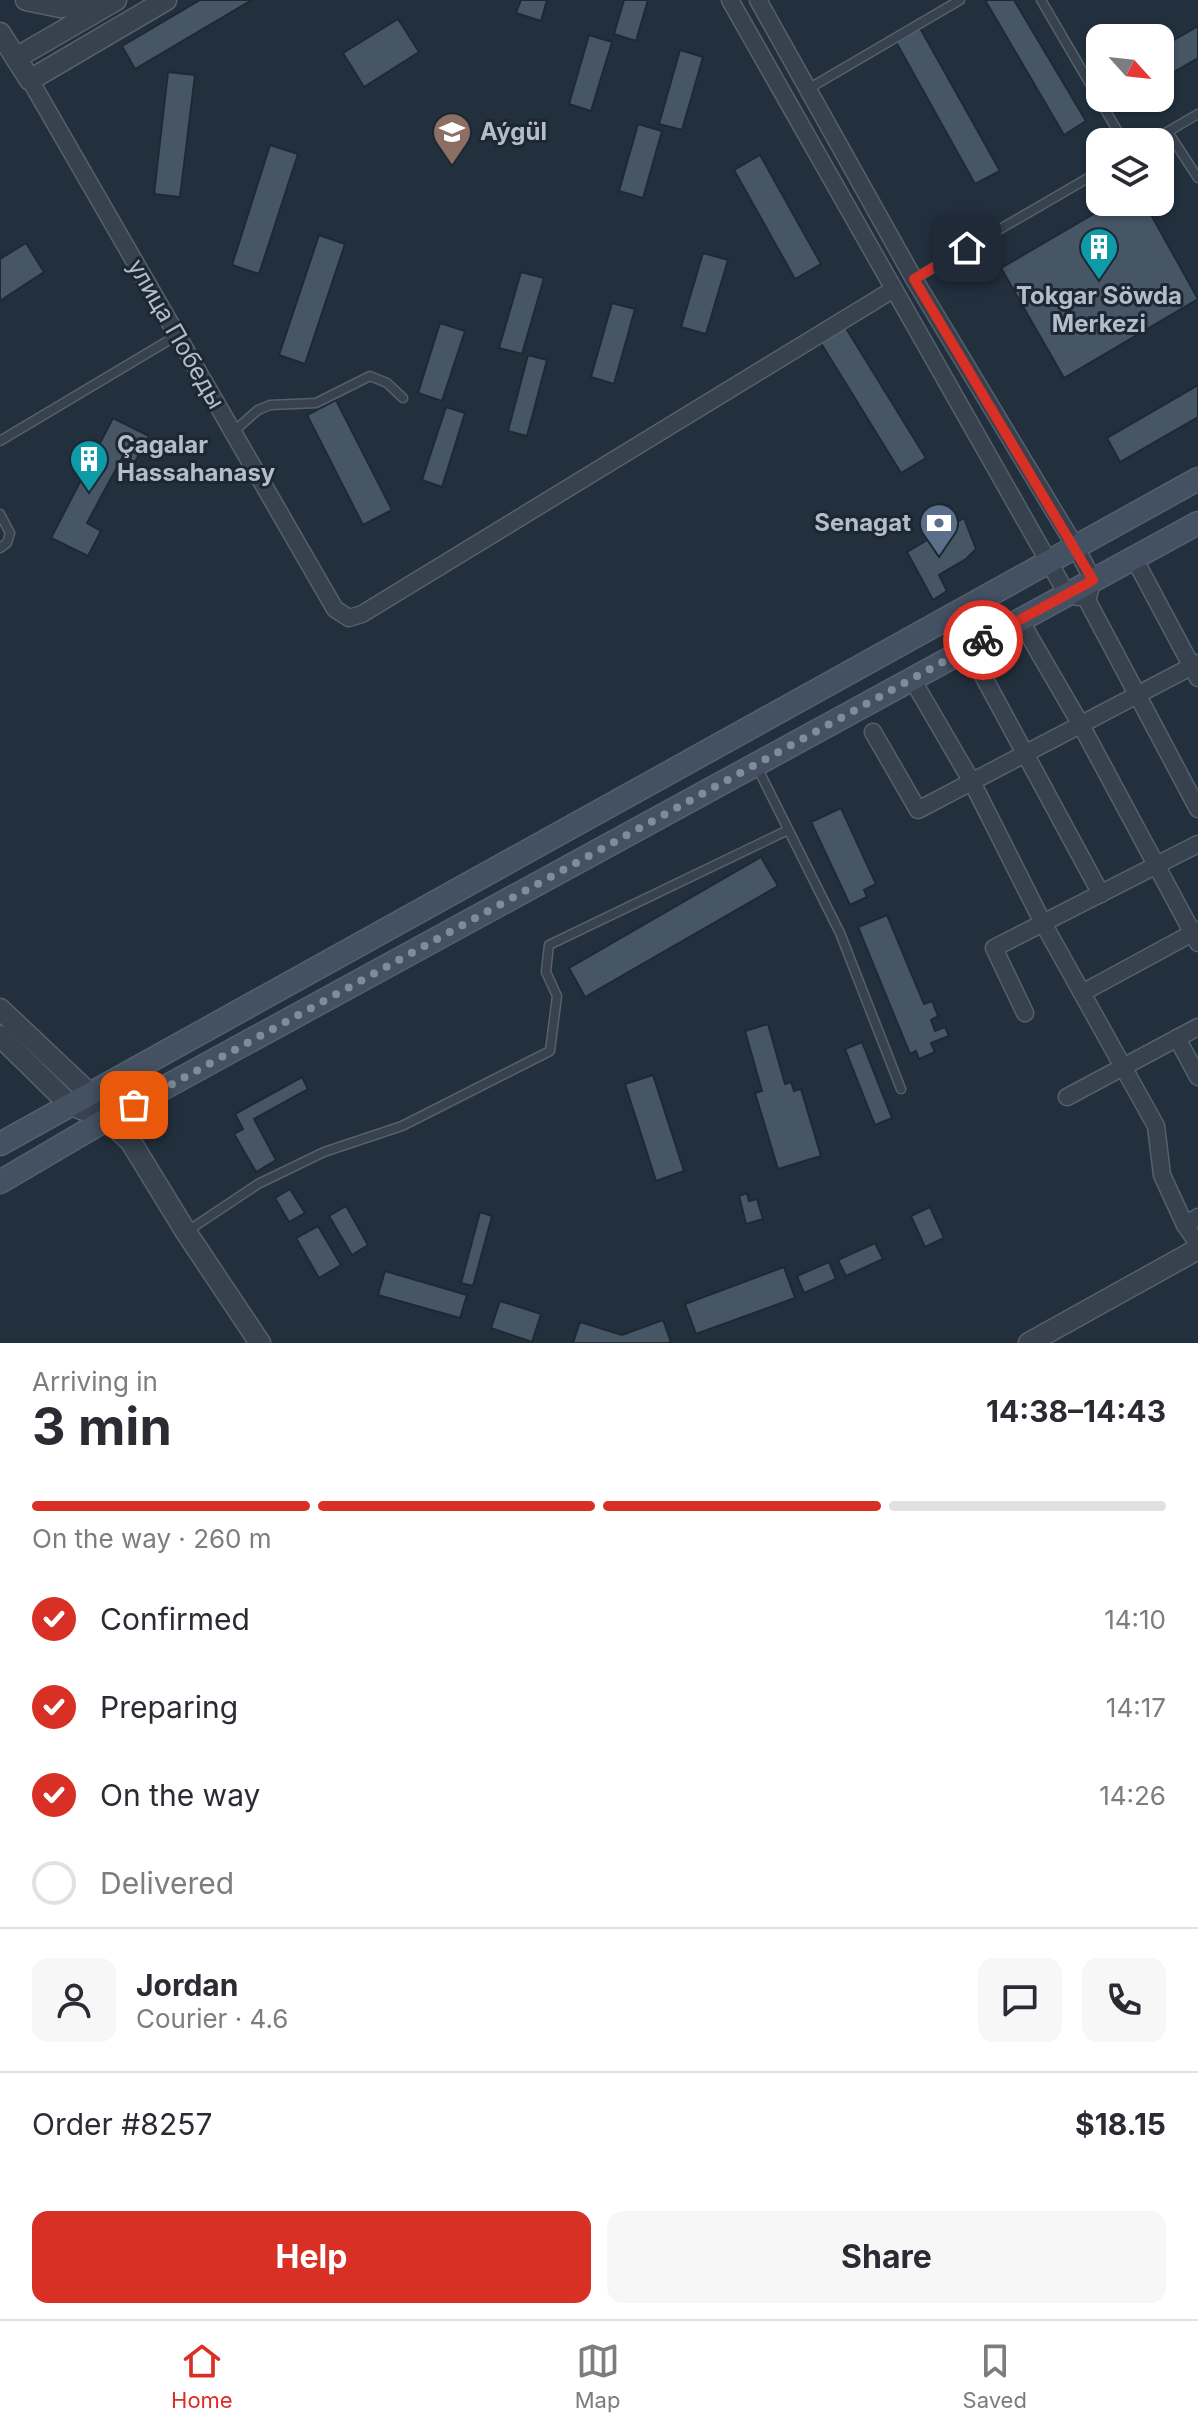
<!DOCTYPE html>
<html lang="en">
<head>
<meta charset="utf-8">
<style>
	:root { --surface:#fff; --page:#f7f7f7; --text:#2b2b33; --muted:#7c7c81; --line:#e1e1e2; --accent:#d93025 }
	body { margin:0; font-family:Inter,sans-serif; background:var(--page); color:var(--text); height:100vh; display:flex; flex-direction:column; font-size:30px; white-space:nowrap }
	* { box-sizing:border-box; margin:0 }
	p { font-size:26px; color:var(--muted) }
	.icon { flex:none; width:44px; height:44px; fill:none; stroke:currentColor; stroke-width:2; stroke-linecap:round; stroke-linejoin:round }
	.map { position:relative; height:1343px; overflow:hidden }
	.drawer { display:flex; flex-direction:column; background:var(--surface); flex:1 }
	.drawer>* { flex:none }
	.needle { width:52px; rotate:117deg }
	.fabs { position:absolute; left:1086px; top:24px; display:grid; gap:16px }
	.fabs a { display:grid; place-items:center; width:88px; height:88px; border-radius:16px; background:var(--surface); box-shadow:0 2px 6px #0004; font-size:40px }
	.pin { position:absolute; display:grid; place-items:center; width:68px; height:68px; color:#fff; margin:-34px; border-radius:16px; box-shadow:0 4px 12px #0006 }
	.courier { position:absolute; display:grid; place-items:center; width:80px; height:80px; margin:-40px; border:6px solid #d93025; border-radius:50%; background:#fff; color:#222; box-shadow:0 2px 10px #0007 }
	.headline em { font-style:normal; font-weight:700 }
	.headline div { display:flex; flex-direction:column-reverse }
	.headline { display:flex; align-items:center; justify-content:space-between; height:136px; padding:0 32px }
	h1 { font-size:52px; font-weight:700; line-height:60px }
	.bar { display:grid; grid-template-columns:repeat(4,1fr); gap:12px 8px; align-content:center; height:96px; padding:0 32px }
	.bar i { height:10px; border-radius:6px; background:var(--line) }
	.bar .current { background:var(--accent) }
	.bar p { grid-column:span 4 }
	.line { display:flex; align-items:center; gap:20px; padding:0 32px; border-top:2px solid var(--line) }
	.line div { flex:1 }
	.round { display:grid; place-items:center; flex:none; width:84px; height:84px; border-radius:16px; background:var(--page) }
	ol { padding:0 32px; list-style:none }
	li { display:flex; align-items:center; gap:24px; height:88px }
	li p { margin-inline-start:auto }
	li .icon { padding:8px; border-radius:50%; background:var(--accent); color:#fff; stroke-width:4 }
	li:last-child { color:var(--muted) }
	li i { width:44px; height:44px; border:4px solid var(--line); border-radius:50% }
	.action { display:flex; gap:16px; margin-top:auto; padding:16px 32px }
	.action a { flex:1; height:92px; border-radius:16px; background:var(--accent); color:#fff; font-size:32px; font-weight:700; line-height:92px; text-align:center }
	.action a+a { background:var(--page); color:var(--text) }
	.tabs { display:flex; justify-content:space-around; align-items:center; height:112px; border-top:2px solid var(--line); background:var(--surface); font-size:22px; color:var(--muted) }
	.tabs a { display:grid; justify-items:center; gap:4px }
	.tabs .current { color:var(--accent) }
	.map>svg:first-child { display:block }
</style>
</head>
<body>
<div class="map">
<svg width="1198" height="1343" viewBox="0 0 1198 1343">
	<rect width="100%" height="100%" fill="#22303e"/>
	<g fill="#465665" stroke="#1e2935" stroke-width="2">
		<path d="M200 0H252L135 69 122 46Z"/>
		<path d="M521 0H547L541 21 516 13Z"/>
		<path d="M624 0H648L636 41 614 34Z"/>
		<path d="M985 0H1014L1086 121 1064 135Z"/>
		<path d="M398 19 419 52 364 87 343 53Z"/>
		<path d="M1198 26V58L1160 80V48Z"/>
		<path d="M920 28 1000 171 975 184 896 42Z"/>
		<path d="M589 35 612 42 591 111 569 104Z"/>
		<path d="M680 50 703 57 682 130 659 124Z"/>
		<path d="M168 72 195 75 180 197 154 194Z"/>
		<path d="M638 124 662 131 643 198 619 191Z"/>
		<path d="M270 145 298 154 259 274 232 265Z"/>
		<path d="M760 155 821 264 795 279 734 170Z"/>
		<path d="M1114 202H1144L1198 299 1064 378 1001 268Z"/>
		<path d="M319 235 345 244 305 364 279 355Z"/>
		<path d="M26 243 44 272 0 301V259Z"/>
		<path d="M703 253 728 260 706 334 681 327Z"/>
		<path d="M521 272 544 278 522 354 499 348Z"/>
		<path d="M612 303 635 309 614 384 591 377Z"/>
		<path d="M440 323 465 331 442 401 418 393Z"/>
		<path d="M844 325 926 458 901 473 819 340Z"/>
		<path d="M528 355 547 360 527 436 508 431Z"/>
		<path d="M1198 385V417L1120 462 1107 438Z"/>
		<path d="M336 400 392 510 363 525 307 415Z"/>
		<path d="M446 407 465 413 442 487 422 480Z"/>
		<path d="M113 418 149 436 135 462 123 456 87 523 101 531 88 556 51 538Z"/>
		<path d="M964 518 976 549 966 559 939 575 947 591 933 600 907 552Z"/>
		<path d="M841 808 876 884 864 890 867 897 850 905 811 822Z"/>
		<path d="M761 857 778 886 585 997 569 968Z"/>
		<path d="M887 915 924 1004 932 1001 938 1016 931 1020 935 1031 945 1027 949 1036 931 1043 935 1052 919 1059 916 1051 910 1054 858 927Z"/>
		<path d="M768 1024 785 1084 791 1082 794 1091 801 1089 821 1156 778 1169 755 1093 762 1091 745 1031Z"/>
		<path d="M862 1042 892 1118 875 1125 845 1049Z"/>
		<path d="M653 1075 684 1171 656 1181 625 1084Z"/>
		<path d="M302 1077 308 1089 254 1119 276 1160 256 1172 234 1134 243 1129 235 1114Z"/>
		<path d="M290 1189 305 1213 289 1222 275 1198Z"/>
		<path d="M747 1193 749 1201 757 1199 763 1219 746 1224 739 1196Z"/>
		<path d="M346 1206 368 1245 352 1255 329 1216Z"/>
		<path d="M930 1207 944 1238 925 1247 911 1216Z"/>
		<path d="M480 1212 492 1216 473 1286 461 1283Z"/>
		<path d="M318 1226 341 1265 319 1278 296 1238Z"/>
		<path d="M875 1243 883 1259 846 1276 838 1260Z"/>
		<path d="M829 1262 836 1279 804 1293 797 1276Z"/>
		<path d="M784 1267 795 1298 696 1334 685 1304Z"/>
		<path d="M385 1271 467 1295 460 1318 378 1295Z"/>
		<path d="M500 1301 541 1314 532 1342 491 1328Z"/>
		<path d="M663 1320 671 1342 668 1343H573L580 1322 622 1335Z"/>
	</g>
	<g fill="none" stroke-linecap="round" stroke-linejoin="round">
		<defs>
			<g id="service">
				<path d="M1041 0 1124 142"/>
				<path d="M808 89 960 0"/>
				<path d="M1168 132 1198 178"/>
				<path d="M1150 142 1198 114"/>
				<path d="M914 279 1100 171"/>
				<path d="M233 432 258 410 270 405 316 403 370 376 387 383 403 398"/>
				<path d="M0 441 176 336"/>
				<path d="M0 514 10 533 7 543 0 548"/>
				<path d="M756 765 840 933 901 1089"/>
				<path d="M186 1232 258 1184 324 1152 402 1126 550 1051 557 996 546 972 549 945 788 830"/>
			</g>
			<g id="minor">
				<path d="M730 0 1067 594 1078 597"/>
				<path d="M758 0 914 279 1075 546 1093 580 1087 600 1198 809"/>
				<path d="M30 80 335 609 349 618 362 614 894 289"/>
				<path d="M1134 558 1198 678"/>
				<path d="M1020 620 1081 725 1198 943"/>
				<path d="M968 648 1101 894"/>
				<path d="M912 679 972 782 1043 923 1156 1126 1162 1175 1185 1225"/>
				<path d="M873 732 918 810 1198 663"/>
				<path d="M1082 993 1198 930"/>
				<path d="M1025 1013 994 948 1198 844"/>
				<path d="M1177 1038 1198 1077"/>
				<path d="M1067 1097 1198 1027"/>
				<path d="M1198 1217 1185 1225 1198 1244"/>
			</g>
			<g id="tertiary">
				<path d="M26 0 60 7 103 5"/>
				<path d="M0 33 30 80 166 0"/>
				<path d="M16 58 116 0"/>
				<path d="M0 1009 90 1094 107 1119 131 1142 186 1232 260 1343"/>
				<path d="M0 1036 69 1104 84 1110"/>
				<path d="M1029 1343 1198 1249"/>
			</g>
			<g id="secondary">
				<path d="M0 1144 1198 479"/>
				<path d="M0 1182 107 1119 1198 523"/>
			</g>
		</defs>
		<use href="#service" stroke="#55606c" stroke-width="11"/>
		<use href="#minor" stroke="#55606c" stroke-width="19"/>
		<use href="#tertiary" stroke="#55606c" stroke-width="23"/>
		<use href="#secondary" stroke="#55606c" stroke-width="25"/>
		<use href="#service" stroke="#37424e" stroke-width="8"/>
		<use href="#minor" stroke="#37424e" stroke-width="16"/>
		<use href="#tertiary" stroke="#37424e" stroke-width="20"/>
		<use href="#secondary" stroke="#445162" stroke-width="22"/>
	</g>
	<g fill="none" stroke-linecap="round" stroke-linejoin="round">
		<path stroke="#808c98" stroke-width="8" stroke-dasharray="0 14.4" d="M134 1105 983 640"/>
		<path stroke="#d93025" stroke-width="10" d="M967 248 914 279 1093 580 983 640"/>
	</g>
	<defs>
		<symbol id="school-pin" viewBox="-11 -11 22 30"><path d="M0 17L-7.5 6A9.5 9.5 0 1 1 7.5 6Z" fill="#8d6e63" stroke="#1c2733"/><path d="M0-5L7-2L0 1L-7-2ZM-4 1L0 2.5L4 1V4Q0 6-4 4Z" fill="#fff"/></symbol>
		<symbol id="building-pin" viewBox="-11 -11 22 30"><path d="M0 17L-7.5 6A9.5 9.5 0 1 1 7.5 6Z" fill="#0f9aa8" stroke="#1c2733"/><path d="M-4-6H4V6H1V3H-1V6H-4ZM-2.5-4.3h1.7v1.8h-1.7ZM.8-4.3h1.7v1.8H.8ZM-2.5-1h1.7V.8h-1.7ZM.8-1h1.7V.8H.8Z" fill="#fff"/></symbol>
		<symbol id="bank-pin" viewBox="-11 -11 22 30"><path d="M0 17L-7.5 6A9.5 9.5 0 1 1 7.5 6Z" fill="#5c6f8a" stroke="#1c2733"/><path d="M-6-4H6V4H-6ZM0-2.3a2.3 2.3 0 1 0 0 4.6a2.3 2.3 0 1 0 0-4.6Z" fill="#fff"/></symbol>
	</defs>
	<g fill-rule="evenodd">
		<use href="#school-pin" x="430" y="110" width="44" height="60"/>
		<use href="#building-pin" x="1077" y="225" width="44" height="60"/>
		<use href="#building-pin" x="67" y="437" width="44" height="60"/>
		<use href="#bank-pin" x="917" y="501" width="44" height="60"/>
	</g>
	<g text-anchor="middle" stroke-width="6" stroke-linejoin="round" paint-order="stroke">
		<g font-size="24" font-weight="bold" fill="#b2bdc9" stroke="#1c2733" text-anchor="start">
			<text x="480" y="140">Aýgül</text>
			<text x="1099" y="304" text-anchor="middle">Tokgar Söwda<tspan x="1099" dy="28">Merkezi</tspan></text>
			<text x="117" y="453">Çagalar<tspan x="117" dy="28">Hassahanasy</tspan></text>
			<text x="911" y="531" text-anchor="end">Senagat</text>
		</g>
		<g font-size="24" fill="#b2bdc9" stroke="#1c2733">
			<text transform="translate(176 334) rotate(60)" y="8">улица Победы</text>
		</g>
	</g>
</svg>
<div class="fabs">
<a><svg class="needle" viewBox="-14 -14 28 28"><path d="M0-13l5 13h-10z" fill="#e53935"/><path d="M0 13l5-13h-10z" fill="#7c7c81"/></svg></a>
<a><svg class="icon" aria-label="layers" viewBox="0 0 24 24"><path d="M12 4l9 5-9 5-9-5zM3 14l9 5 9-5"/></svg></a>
</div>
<div class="pin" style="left:134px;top:1105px;background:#ea580c"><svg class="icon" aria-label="bag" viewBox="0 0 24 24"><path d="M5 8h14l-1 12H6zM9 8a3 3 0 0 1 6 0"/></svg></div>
<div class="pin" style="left:967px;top:248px;background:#1f2937"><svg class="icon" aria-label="home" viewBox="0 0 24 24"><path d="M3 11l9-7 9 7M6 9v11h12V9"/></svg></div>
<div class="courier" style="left:983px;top:640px"><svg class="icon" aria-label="bike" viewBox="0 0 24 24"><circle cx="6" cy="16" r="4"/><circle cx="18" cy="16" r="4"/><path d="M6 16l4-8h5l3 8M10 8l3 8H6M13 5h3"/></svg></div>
</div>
<section class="drawer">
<div class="headline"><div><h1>3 min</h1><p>Arriving in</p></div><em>14:38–14:43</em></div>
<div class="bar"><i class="current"></i><i class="current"></i><i class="current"></i><i></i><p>On the way · 260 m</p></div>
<ol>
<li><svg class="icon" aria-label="check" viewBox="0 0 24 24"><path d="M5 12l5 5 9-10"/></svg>Confirmed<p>14:10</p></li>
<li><svg class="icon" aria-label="check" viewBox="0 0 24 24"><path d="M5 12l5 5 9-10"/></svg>Preparing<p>14:17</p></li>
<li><svg class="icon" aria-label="check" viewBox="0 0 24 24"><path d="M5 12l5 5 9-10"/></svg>On the way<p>14:26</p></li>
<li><i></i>Delivered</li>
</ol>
<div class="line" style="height:144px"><a class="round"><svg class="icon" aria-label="person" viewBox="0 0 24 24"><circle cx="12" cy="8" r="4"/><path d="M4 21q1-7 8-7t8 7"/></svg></a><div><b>Jordan</b><p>Courier · 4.6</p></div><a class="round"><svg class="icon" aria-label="chat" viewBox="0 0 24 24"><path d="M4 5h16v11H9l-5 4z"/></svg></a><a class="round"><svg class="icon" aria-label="phone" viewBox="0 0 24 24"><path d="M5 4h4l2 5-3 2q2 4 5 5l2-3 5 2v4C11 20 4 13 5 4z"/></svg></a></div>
<div class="line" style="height:104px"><div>Order #8257</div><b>$18.15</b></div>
<div class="action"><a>Help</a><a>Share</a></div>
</section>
<nav class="tabs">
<a class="current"><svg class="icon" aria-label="home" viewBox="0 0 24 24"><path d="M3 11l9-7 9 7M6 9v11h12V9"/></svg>Home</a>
<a><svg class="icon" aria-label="map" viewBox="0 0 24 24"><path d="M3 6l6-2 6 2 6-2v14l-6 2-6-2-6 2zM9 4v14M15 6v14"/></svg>Map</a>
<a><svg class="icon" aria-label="saved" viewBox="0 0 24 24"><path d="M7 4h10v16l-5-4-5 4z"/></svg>Saved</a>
</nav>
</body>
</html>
